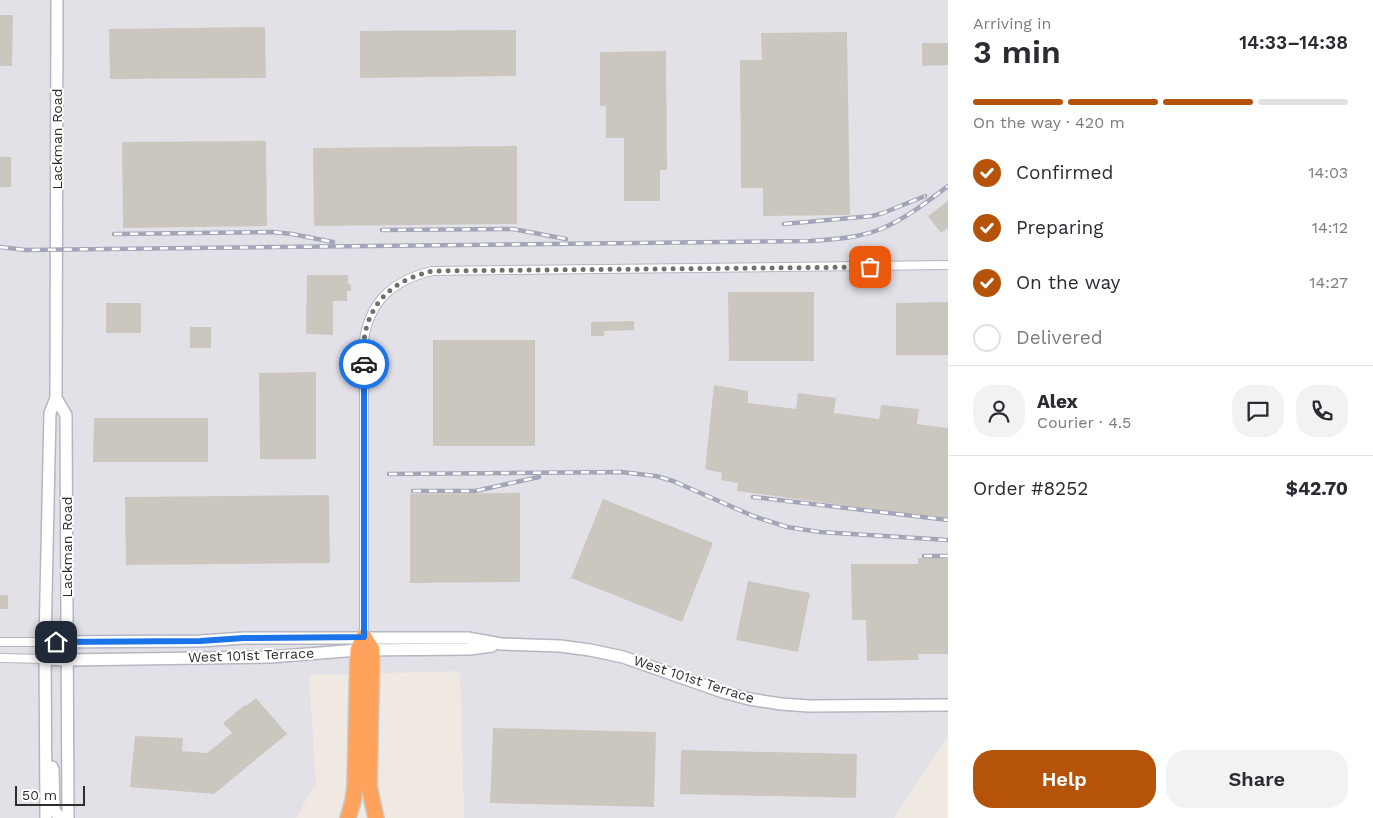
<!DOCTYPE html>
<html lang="en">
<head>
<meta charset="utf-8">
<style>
	:root { --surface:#fff; --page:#f2f2f3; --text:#2b2b33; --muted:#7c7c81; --line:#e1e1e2; --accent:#b45309 }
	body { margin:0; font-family:"Work Sans",sans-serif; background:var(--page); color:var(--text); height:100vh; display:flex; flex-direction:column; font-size:19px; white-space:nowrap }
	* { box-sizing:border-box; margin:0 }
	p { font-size:16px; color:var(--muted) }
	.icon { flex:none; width:28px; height:28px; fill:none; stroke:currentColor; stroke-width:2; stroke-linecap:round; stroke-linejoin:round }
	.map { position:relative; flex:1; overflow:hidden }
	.panel { display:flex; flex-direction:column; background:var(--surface); width:425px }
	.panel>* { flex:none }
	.scale { position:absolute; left:15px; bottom:12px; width:70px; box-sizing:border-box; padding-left:5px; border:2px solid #2e2e2e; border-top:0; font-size:14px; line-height:18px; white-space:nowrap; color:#2e2e2e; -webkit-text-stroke:4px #fff; paint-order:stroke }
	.pin { position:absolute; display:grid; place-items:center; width:42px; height:42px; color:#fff; margin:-21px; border-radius:10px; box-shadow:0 2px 8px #0006 }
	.courier { position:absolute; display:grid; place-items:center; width:50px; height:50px; margin:-25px; border:4px solid #1a73e8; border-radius:50%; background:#fff; color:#222; box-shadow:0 1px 6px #0007 }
	.head em { font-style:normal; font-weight:600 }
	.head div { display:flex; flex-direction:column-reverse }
	.head { display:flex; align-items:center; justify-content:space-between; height:85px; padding:0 25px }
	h1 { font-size:32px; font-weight:600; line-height:38px }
	.bar { display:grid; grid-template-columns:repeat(4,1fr); gap:8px 5px; align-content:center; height:60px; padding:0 25px }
	.bar i { height:6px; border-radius:4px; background:var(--line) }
	.bar .active { background:var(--accent) }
	.bar p { grid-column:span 4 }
	.line { display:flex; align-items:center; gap:12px; padding:0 25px; border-top:1px solid var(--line) }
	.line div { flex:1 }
	.round { display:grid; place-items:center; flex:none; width:52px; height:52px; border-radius:20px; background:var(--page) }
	ol { padding:0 25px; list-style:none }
	li { display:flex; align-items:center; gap:15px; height:55px }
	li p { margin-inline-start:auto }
	li .icon { padding:5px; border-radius:50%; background:var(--accent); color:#fff; stroke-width:4 }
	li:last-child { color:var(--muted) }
	li i { width:28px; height:28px; border:2px solid var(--line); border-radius:50% }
	.cta { display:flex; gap:10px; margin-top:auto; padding:10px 25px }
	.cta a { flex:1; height:58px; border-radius:20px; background:var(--accent); color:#fff; font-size:20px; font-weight:600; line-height:58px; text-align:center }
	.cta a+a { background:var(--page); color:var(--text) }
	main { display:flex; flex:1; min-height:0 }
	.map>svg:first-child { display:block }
</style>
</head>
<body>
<main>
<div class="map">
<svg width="948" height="818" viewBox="0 0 948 818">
	<rect width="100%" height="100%" fill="#efe9e1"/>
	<path fill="#e3e1e8" d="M0 0H948V735L894 818H464L460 671 309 675 316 782 296 818H0Z"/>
	<g fill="#cbc7bf">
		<path d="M0 15H13L12 66H0Z"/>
		<path d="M265 27 266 78 110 79 109 29Z"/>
		<path d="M516 30V76L360 78V31Z"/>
		<path d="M847 32 850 215 763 216V188H741L740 60H762L761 33Z"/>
		<path d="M922 43H948V65L922 66Z"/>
		<path d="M666 51 667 170H660V201H624V138H606V106H600V52Z"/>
		<path d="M266 141 267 226 123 228 122 142Z"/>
		<path d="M517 146V224L314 226 313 148Z"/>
		<rect x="0" y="157" width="11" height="30"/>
		<path d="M948 201V228L941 233 928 216Z"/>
		<path d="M307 275H348V284L351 285V291H347V301H333V335L306 334Z"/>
		<path d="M728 292H814V361H729Z"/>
		<path d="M948 302V355H896V303Z"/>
		<rect x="106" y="303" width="35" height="30"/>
		<path d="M634 321V330L604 331V336H591V322Z"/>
		<rect x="190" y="327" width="21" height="21"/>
		<rect x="433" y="340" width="102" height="106"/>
		<path d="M316 372V459H260L259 373Z"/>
		<path d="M714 385 748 391V403L796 409 798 393 836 398 834 413 879 419 881 405 919 409 917 424 948 428V519L737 491 738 483 721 480 722 473 705 469Z"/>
		<path d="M94 418H208V462H93Z"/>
		<path d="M520 493V582L410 583V494Z"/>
		<path d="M329 495 330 563 126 565 125 497Z"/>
		<path d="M603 499 713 543 682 622 571 578Z"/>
		<path d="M918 558H948V654H918L919 660 867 661 866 620H852L851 564H918Z"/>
		<path d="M748 581 810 593 798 652 736 640Z"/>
		<rect x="0" y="595" width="8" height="14"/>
		<path d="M256 698 287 734 214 794 130 787 135 736 183 738 182 751 207 753 232 733 223 723 245 705 246 706Z"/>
		<path d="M493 728 656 732 654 807 490 803Z"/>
		<path d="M681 750 857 754 856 798 680 794Z"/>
	</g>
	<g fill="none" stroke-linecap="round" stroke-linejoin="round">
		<defs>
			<g id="street">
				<path d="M364 637V340C370 300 394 280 432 271L948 265"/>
				<path d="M0 642H45"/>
				<path d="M0 658 45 659"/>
			</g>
			<g id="secondary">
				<path d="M56 398 66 415 68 818"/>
				<path d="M45 642 200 641 244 638H468L501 644 560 646 590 650 623 657 723 692 749 699 781 704 809 706 948 705"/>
				<path d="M45 659 67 660 270 657 358 650 470 649 492 646"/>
				<path d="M52 767 53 770 54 810 59 817 66 818"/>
				<path d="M46 818 45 642 50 413 56 398 57 0"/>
			</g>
			<g id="highway">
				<path d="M364 637 372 650 369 786 376 818"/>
				<path d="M348 818 353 801 355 785 358 650 364 637"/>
			</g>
		</defs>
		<use href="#street" stroke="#b4b7c1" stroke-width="10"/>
		<use href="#secondary" stroke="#b4b7c1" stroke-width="14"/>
		<use href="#highway" stroke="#c9c9c9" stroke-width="18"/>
		<use href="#street" stroke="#fff" stroke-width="8"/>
		<use href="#secondary" stroke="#fff" stroke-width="11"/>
		<use href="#highway" stroke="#ffa35c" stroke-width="15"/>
		<defs>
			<g id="rail">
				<path d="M784 224 872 216 883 213 925 196"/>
				<path d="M382 230 513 229 566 239"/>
				<path d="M114 234 273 232 292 234 333 242"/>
				<path d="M0 247 25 250 810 241C835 239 860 238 883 228 907 218 928 201 948 186"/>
				<path d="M389 474 621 472 656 476 673 481 753 516 787 527 820 532 948 540"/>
				<path d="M413 491H475L539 477"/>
				<path d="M753 497 948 520"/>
				<path d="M924 556H948"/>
			</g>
		</defs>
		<use href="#rail" stroke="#a3a6b8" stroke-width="4.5"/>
		<use href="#rail" stroke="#fff" stroke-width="2.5" stroke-dasharray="8" stroke-linecap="butt"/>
	</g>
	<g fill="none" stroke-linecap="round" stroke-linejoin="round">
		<path stroke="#726f6d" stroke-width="5" stroke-dasharray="0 9" d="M364 364C364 353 363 340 366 329 375 295 400 279 432 271L870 267"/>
		<path stroke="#1a73e8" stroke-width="6" d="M56 642 200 641 244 638 364 637V364"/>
	</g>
	<g text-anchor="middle" stroke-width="4" stroke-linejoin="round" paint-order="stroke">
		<g font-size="14" fill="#2e2e2e" stroke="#fff">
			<text transform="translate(57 139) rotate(-90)" y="5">Lackman Road</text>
			<text transform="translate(67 547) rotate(-90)" y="5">Lackman Road</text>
			<text transform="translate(251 655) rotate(-2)" y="5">West 101st Terrace</text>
			<text transform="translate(694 679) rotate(18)" y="5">West 101st Terrace</text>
		</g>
	</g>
</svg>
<div class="scale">50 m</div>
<div class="pin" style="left:870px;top:267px;background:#ea580c"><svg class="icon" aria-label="bag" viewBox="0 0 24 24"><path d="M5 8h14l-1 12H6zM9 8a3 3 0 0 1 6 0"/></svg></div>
<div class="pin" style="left:56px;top:642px;background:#1f2937"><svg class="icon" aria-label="home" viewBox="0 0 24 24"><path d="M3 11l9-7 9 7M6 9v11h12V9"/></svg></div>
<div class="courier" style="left:364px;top:364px"><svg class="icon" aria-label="car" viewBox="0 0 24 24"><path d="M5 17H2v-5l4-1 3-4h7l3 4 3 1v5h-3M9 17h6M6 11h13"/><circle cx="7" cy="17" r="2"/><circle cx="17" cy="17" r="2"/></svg></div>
</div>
<section class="panel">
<div class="head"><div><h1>3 min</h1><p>Arriving in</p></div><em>14:33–14:38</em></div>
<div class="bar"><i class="active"></i><i class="active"></i><i class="active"></i><i></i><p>On the way · 420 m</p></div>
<ol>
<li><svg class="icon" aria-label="check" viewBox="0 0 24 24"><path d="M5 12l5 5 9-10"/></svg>Confirmed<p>14:03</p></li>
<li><svg class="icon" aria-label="check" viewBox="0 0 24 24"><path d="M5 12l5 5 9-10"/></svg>Preparing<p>14:12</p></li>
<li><svg class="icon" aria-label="check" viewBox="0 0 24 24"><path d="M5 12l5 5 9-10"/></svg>On the way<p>14:27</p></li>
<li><i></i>Delivered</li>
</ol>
<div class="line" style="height:90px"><a class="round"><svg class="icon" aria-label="person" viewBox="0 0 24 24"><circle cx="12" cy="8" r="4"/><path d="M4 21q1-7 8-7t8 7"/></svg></a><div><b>Alex</b><p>Courier · 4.5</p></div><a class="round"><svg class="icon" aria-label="chat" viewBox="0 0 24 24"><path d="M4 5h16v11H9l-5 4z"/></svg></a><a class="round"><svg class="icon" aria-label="phone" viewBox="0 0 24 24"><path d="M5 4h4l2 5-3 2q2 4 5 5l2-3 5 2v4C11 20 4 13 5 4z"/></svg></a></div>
<div class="line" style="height:65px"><div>Order #8252</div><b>$42.70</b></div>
<div class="cta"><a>Help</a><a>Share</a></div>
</section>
</main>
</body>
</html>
